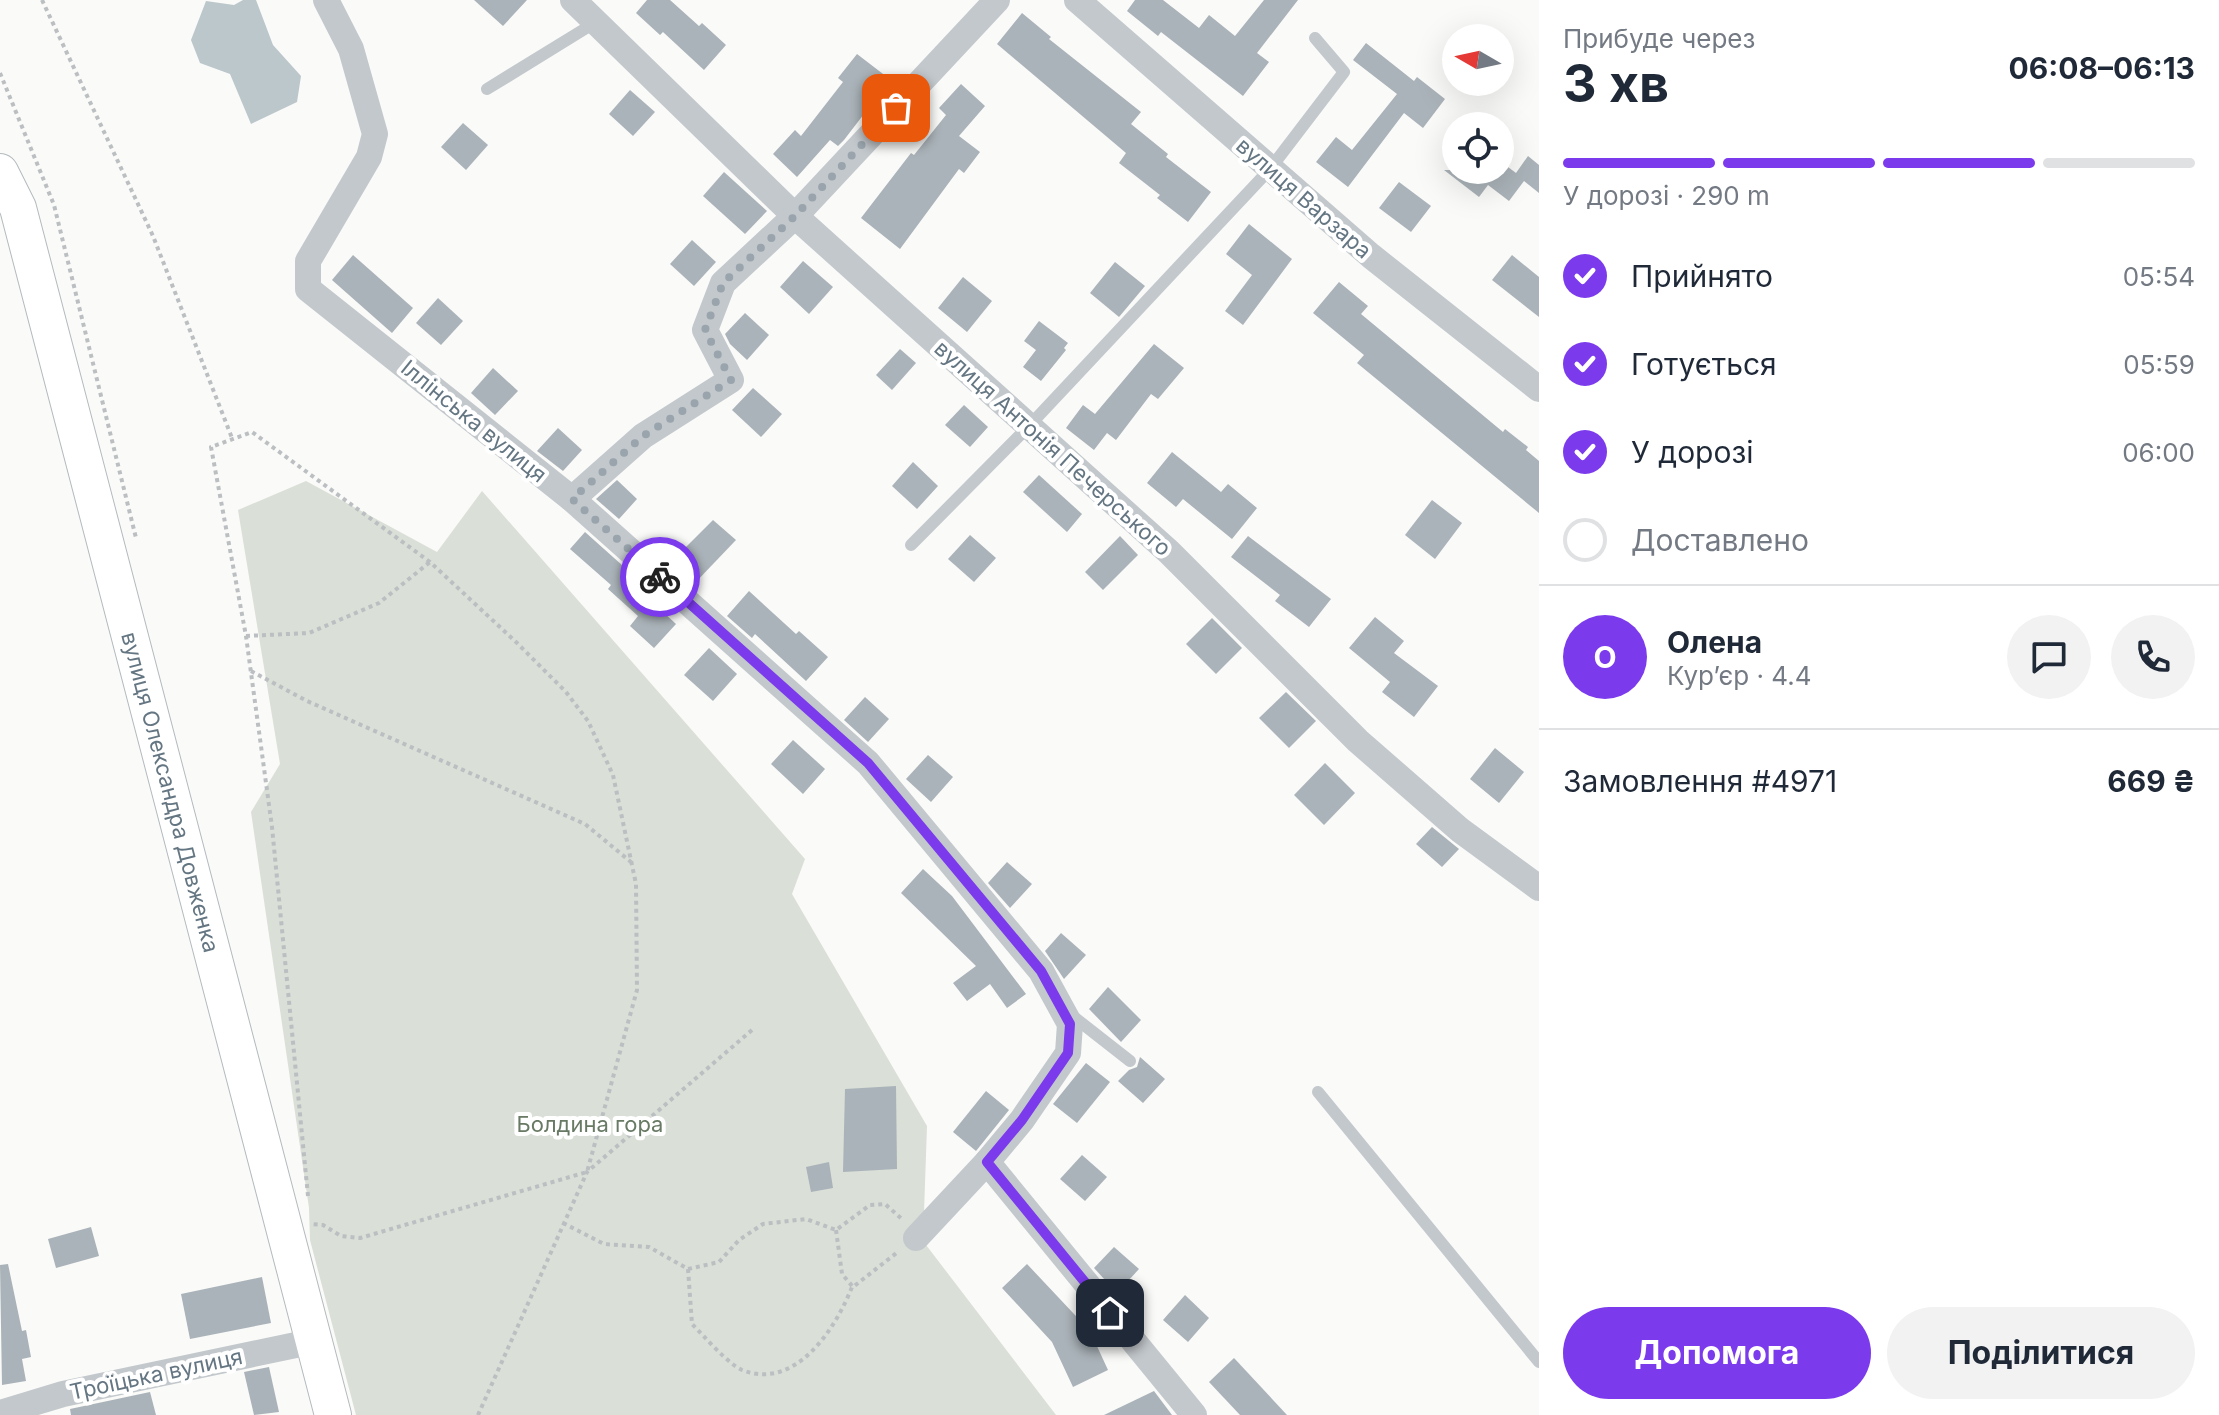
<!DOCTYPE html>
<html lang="uk">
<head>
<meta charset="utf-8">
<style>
	:root { --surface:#fff; --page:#f2f2f3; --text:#1f2937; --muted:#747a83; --line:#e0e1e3; --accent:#7c3aed }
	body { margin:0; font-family:Inter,sans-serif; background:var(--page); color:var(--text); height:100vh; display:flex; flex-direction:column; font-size:30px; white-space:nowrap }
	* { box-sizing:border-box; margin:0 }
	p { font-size:26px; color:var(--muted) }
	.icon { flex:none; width:44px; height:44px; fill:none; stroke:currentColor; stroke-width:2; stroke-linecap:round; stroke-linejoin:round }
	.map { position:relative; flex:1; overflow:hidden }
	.drawer { display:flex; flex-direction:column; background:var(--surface); width:680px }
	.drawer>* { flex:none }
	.needle { width:52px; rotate:279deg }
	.controls { position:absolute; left:1442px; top:24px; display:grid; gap:16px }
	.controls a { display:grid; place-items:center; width:72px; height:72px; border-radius:50%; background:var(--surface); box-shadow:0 8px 32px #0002; font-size:40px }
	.pin { position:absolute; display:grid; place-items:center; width:68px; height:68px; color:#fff; margin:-34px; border-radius:16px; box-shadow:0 4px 12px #0006 }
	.courier { position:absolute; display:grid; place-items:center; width:80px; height:80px; margin:-40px; border:6px solid #7c3aed; border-radius:50%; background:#fff; color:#222; box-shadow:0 2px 10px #0007 }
	.summary em { font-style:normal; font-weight:700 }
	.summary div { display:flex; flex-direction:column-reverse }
	.summary { display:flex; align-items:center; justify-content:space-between; height:136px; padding:0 24px }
	h1 { font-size:52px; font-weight:700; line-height:60px }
	.bar { display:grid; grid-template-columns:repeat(4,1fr); gap:12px 8px; align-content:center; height:96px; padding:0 24px }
	.bar i { height:10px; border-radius:6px; background:var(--line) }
	.bar .selected { background:var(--accent) }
	.bar p { grid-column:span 4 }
	.line { display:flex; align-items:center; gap:20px; padding:0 24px; border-top:2px solid var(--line) }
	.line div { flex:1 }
	.round { display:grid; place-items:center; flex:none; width:84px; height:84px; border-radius:42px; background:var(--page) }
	ol { padding:0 24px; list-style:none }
	li { display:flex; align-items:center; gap:24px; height:88px }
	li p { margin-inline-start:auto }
	li .icon { padding:8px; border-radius:50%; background:var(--accent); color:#fff; stroke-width:4 }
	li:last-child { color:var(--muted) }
	li i { width:44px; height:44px; border:4px solid var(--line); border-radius:50% }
	.button { display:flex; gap:16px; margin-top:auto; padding:16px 24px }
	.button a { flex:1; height:92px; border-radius:48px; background:var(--accent); color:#fff; font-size:32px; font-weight:700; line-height:92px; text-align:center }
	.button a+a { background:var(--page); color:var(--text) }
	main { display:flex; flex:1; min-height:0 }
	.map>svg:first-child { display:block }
</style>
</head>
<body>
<main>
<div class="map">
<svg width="1539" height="1415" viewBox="0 0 1539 1415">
	<rect width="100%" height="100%" fill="#fafaf8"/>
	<path fill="#dadfd7" d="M306 481 437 552 482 491 805 859 792 894 927 1126 923 1241 1056 1415H356L310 1240 309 1208 251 812 280 764 238 510Z"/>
	<path fill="#bbc7cb" d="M243 0H256L273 45 301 76 297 102 251 124 230 74 200 63 191 40 206 1 234 5Z"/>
	<g fill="#aab3b9">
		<path d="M474 0H527L503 26Z"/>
		<path d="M647 0H670L699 26 702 23 726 45 704 70 663 32 660 35 636 13Z"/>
		<path d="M1135 0H1163L1199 28 1209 15 1235 36 1264 0H1298L1257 53 1269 62 1243 96 1161 32 1158 36 1127 11Z"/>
		<path d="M1022 13 1051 37 1049 39 1141 112 1131 124 1168 154 1166 157 1211 192 1188 222 1157 198 1160 195 1119 163 1126 153 997 44Z"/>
		<path d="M1366 43 1414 81 1417 77 1445 99 1423 128 1404 113 1348 187 1316 162 1336 137 1352 150 1397 94 1353 60Z"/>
		<path d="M857 54 887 77 864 107 867 110 844 140 838 146 830 140 797 177 773 154 795 130 801 136 843 82 838 78Z"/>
		<path d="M961 84 985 106 959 136 980 152 964 173 959 169 900 249 861 218 911 153 914 155 946 115 939 108Z"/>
		<path d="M630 90 655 112 633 136 609 114Z"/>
		<path d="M463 123 488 145 466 170 441 147Z"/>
		<path d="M1528 156 1539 165V193L1524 181 1509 201 1488 185 1479 197 1444 170H1500V161L1516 173Z"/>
		<path d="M724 172 767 211 745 234 703 196Z"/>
		<path d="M1399 182 1431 206 1411 232 1379 208Z"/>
		<path d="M1249 224 1292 259 1243 325 1225 311 1252 275 1226 254Z"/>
		<path d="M692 240 716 262 694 286 670 264Z"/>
		<path d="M353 255 413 308 392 333 332 280Z"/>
		<path d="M1512 255 1539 277V317L1492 280Z"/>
		<path d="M803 261 833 287 809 314 780 287Z"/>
		<path d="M1115 262 1145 286 1119 317 1090 293Z"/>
		<path d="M963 277 992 301 967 332 938 308Z"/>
		<path d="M1339 282 1368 306 1361 314 1503 432 1505 429 1528 447 1526 450 1539 461V513L1357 363 1364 355 1313 313Z"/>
		<path d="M438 298 463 321 441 345 416 323Z"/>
		<path d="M745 313 769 335 747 360 730 344 725 334Z"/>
		<path d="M1039 321 1068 343 1064 348 1066 350 1041 381 1023 367 1036 350 1024 341Z"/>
		<path d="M1154 344 1184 368 1158 399 1151 394 1116 440 1107 433 1094 450 1066 428 1083 405 1095 414Z"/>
		<path d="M900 349 916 363 892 390 876 375Z"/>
		<path d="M493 368 518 391 495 415 471 393Z"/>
		<path d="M753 388 782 414 761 437 732 410Z"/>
		<path d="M964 405 988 427 970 447 945 425Z"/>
		<path d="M558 428 582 450 563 471 537 451Z"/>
		<path d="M1172 452 1221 492 1228 484 1257 508 1232 539 1183 499 1176 507 1147 483Z"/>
		<path d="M913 462 938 486 917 509 892 486Z"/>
		<path d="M1039 475 1082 514 1067 532 1023 492Z"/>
		<path d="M617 480 637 499 619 519 596 499Z"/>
		<path d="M1432 500 1462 523 1435 559 1405 535Z"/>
		<path d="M713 520 736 540 693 585 669 564Z"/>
		<path d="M585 532 651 591 646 596 676 624 654 648 630 626 638 616 608 589 611 585 570 549Z"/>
		<path d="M970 535 996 558 974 582 948 559Z"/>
		<path d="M1120 536 1138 555 1103 590 1085 572Z"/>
		<path d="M1248 536 1331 599 1309 627 1275 601 1280 595 1231 557Z"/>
		<path d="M749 591 796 634 799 631 828 657 806 681 755 634 752 638 727 616Z"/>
		<path d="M1375 617 1404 641 1394 653 1438 686 1414 717 1382 692 1390 682 1349 648Z"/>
		<path d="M1212 618 1242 648 1216 674 1186 644Z"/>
		<path d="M709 648 737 674 713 701 684 675Z"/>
		<path d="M1286 692 1316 721 1289 748 1259 718Z"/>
		<path d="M865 697 889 719 868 742 844 720Z"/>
		<path d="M793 740 825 769 803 794 771 764Z"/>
		<path d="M1495 748 1524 772 1499 803 1470 779Z"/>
		<path d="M928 755 953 777 931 802 906 779Z"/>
		<path d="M1325 763 1355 793 1324 825 1294 795Z"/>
		<path d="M1432 827 1459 849 1442 867 1416 844Z"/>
		<path d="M1007 862 1032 884 1010 908 988 883Z"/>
		<path d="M923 869 952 896 1026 994 1007 1008 990 984 967 1001 953 983 976 966 901 893Z"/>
		<path d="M1061 933 1086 955 1064 979 1045 951Z"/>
		<path d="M1108 987 1141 1020 1121 1042 1089 1009Z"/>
		<path d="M1140 1057 1165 1079 1143 1103 1118 1081 1129 1070 1137 1067Z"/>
		<path d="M1086 1063 1110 1082 1077 1123 1053 1104Z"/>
		<path d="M896 1086 897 1169 843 1172 845 1089Z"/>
		<path d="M986 1091 1009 1110 976 1151 953 1132Z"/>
		<path d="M1082 1155 1107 1177 1085 1201 1060 1179Z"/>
		<path d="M829 1162 833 1188 811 1192 806 1167Z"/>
		<path d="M91 1227 99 1256 56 1268 48 1239Z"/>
		<path d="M1114 1247 1139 1269 1117 1293 1094 1268Z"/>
		<path d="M8 1264 22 1331 26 1330 31 1357 22 1359 26 1381 2 1385 0 1265Z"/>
		<path d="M1027 1264 1090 1331 1108 1370 1073 1387 1052 1342 1002 1288Z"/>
		<path d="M262 1277 271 1323 190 1339 181 1294Z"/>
		<path d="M1185 1295 1209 1318 1188 1342 1163 1320Z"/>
		<path d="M1234 1358 1287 1415H1240L1209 1382Z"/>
		<path d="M269 1367 279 1412 254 1415 244 1372Z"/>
		<path d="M1154 1391 1172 1415H1104Z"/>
		<path d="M150 1392 156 1415H71L70 1409Z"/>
	</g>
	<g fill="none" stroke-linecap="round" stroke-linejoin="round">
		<defs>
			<g id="secondary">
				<path id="s1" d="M0 172 18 208 333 1415"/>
			</g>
		</defs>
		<use href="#secondary" stroke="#b3babf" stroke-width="38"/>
		<g stroke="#bbbfc2" stroke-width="4" stroke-dasharray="4 4" stroke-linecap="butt">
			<path d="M42 0 153 236 232 438"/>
			<path d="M0 73 54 205 136 538"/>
			<path d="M246 636 309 633 379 603 430 562"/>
			<path d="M251 671 307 701 585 824 631 862"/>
			<path d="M308 1196 272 827 246 636 211 447 252 432 430 562 516 642 566 692 588 721 613 775 636 884 637 990 587 1172 360 1238 341 1236 323 1225 312 1224"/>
			<path d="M563 1223 604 1244 649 1247 688 1269 719 1262 739 1240 763 1224 806 1219 836 1230 870 1205 885 1204 903 1220"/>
			<path d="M836 1230 842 1274 853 1287 899 1251"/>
			<path d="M688 1269 692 1324C704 1336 728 1364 742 1370 795 1391 835 1330 852 1287"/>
			<path d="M478 1415 587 1172 752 1030"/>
		</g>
		<g stroke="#c3c8cc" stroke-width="12">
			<path d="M487 89 596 22"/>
			<path d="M911 545 1029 426 1270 169 1344 72 1315 38"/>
			<path d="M1070 1014 1130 1061"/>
			<path d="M1318 1092 1539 1362"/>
		</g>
		<g stroke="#c3c8cc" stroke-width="26">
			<path d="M326 0 351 49 375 134 369 157 308 261V289L572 499 868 763 1041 971 1070 1024 1068 1053 1022 1120 987 1162 1194 1415"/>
			<path d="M573 0 795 216 1169 552 1358 741 1460 830 1539 888"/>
			<path d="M1077 0 1371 256 1539 389"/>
			<path d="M572 499 643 436 731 380 705 330 723 283 795 216 997 0"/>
			<path d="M916 1238 987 1162"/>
			<path d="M0 1413 63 1394 315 1341"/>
		</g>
		<use href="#secondary" stroke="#fff" stroke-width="36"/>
	</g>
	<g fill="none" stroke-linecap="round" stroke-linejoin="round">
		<path stroke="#99a4ac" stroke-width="8" stroke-dasharray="0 14.4" d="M660 577 572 499 643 436 731 380 705 330 723 283 795 216 896 108"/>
		<path stroke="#7c3aed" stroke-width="10" d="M660 577 868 763 1041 971 1070 1024 1068 1053 1022 1120 987 1162 1110 1313"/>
	</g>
	<g text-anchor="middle" stroke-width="8" stroke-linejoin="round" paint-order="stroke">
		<g font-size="22" fill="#657683" stroke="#fff">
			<text transform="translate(1304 198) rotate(41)" y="8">вулиця Варзара</text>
			<text transform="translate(474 421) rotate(39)" y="8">Іллінська вулиця</text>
			<text transform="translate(1053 448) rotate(42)" y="8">вулиця Антонія Печерського</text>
			<text dy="8" stroke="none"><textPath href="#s1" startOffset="644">вулиця Олександра Довженка</textPath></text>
			<text transform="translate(156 1374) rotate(-12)" y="8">Троїцька вулиця</text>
		</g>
		<g font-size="22" fill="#687a64" stroke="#fff">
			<text x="590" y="1132">Болдина гора</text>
		</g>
	</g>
</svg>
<div class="controls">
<a><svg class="needle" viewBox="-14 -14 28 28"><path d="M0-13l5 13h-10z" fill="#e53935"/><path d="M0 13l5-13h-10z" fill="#747a83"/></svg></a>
<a><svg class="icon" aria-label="locate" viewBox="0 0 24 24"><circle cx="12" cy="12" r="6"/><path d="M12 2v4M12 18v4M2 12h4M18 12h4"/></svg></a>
</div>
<div class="pin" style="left:896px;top:108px;background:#ea580c"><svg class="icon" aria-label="bag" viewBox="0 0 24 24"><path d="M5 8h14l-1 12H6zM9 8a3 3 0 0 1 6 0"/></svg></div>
<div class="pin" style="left:1110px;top:1313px;background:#1f2937"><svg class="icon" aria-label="home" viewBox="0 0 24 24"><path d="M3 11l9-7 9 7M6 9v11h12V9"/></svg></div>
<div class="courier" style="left:660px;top:577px"><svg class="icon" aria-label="bike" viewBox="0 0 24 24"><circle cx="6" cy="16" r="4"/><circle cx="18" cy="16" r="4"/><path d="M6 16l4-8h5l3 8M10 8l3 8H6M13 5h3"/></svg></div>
</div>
<section class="drawer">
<div class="summary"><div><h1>3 хв</h1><p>Прибуде через</p></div><em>06:08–06:13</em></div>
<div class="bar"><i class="selected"></i><i class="selected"></i><i class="selected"></i><i></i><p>У дорозі · 290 m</p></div>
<ol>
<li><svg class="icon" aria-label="check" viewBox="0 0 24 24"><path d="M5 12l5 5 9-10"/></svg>Прийнято<p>05:54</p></li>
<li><svg class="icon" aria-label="check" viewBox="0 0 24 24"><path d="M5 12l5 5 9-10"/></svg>Готується<p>05:59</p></li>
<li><svg class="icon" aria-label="check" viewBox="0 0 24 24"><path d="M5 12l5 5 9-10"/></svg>У дорозі<p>06:00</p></li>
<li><i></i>Доставлено</li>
</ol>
<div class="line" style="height:144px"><b class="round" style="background:var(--accent);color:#fff">О</b><div><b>Олена</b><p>Кур’єр · 4.4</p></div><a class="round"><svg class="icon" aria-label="chat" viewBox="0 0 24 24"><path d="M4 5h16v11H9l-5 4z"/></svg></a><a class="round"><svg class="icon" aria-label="phone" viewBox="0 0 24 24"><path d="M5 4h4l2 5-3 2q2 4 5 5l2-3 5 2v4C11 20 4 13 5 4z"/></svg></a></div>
<div class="line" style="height:104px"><div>Замовлення #4971</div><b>669 ₴</b></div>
<div class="button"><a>Допомога</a><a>Поділитися</a></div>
</section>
</main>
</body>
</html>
